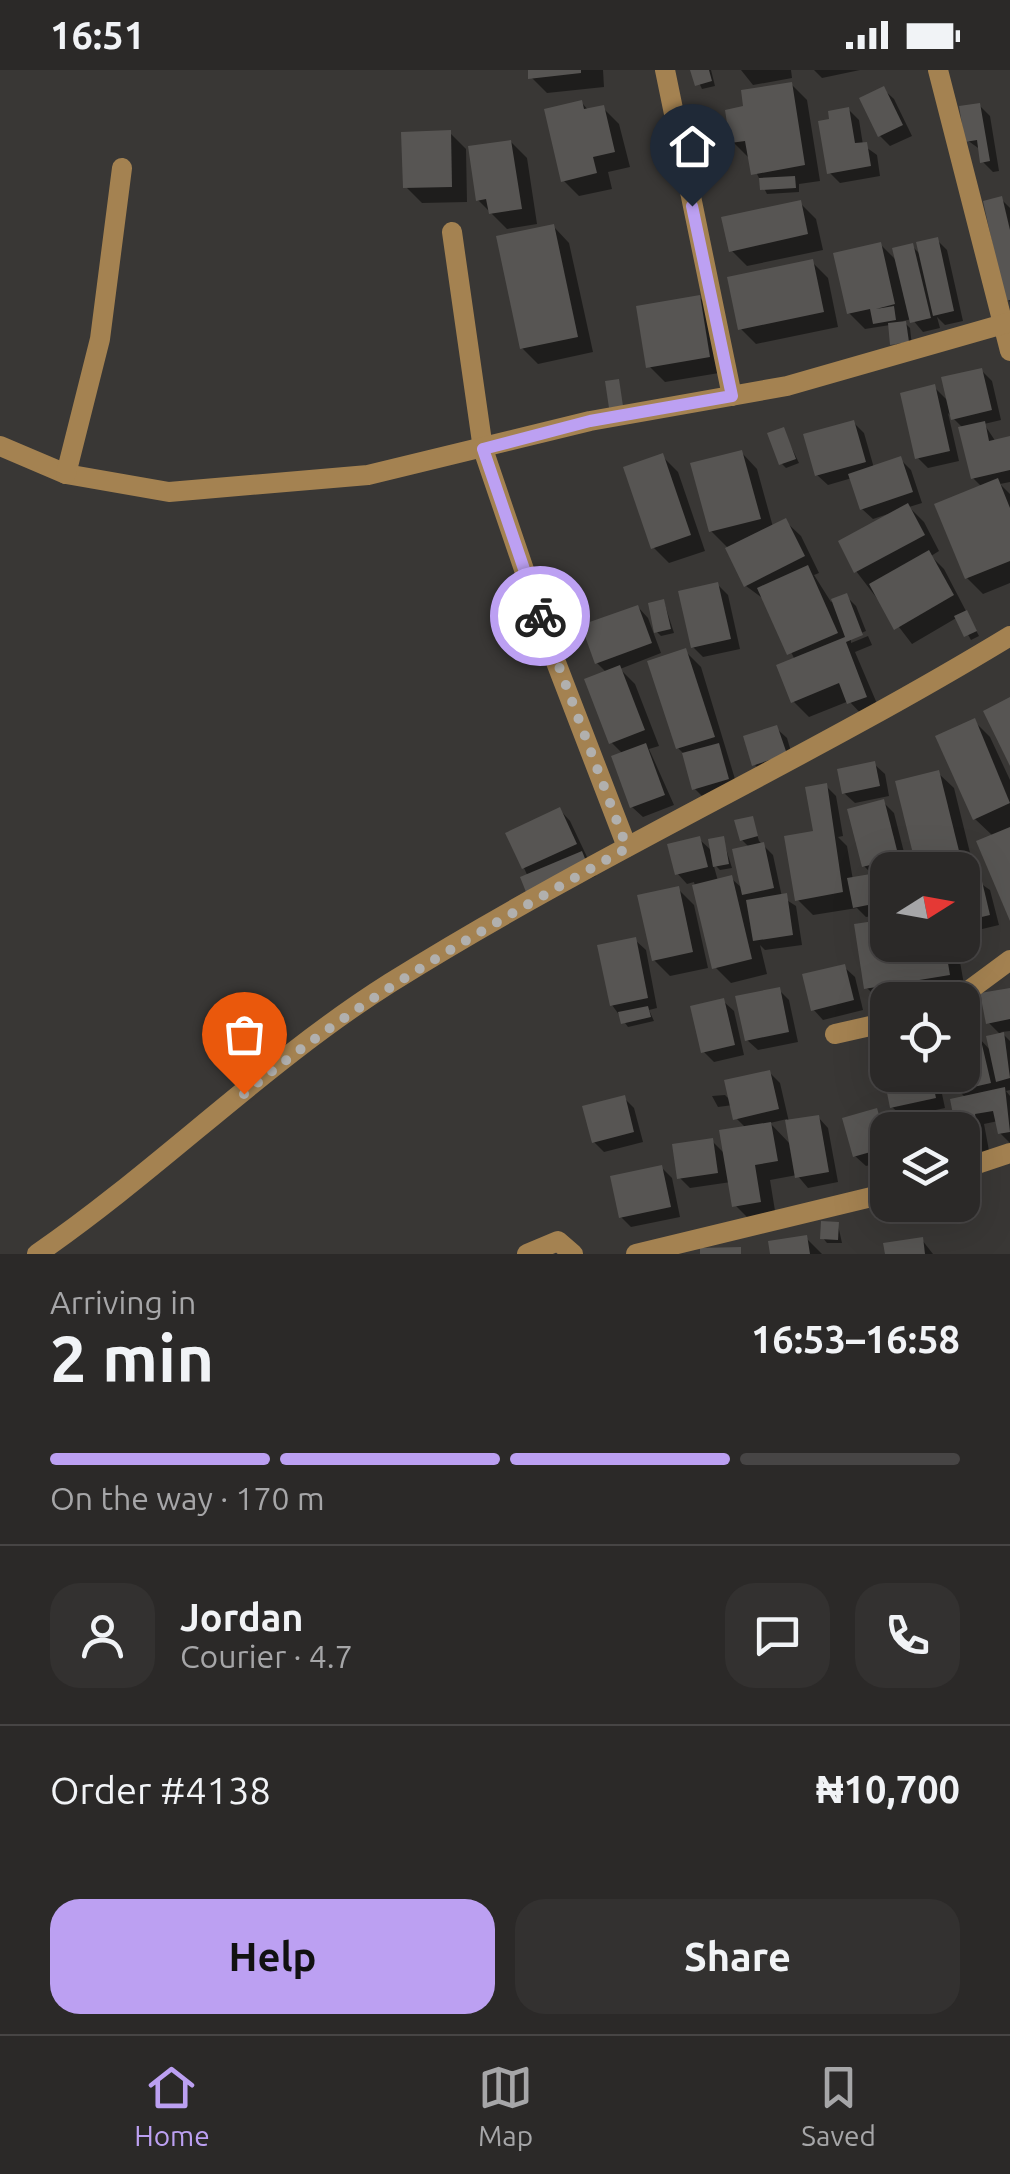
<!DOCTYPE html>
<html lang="en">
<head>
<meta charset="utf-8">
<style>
	:root { --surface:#2b2928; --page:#333130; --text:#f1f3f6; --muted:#a6a6a8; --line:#474545; --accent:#bca0f2 }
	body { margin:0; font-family:Ubuntu,sans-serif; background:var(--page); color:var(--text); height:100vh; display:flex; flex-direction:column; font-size:38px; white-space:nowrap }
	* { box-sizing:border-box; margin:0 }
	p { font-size:32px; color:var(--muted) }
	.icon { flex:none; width:55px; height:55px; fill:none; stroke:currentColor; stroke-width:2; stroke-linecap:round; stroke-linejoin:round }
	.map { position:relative; height:1184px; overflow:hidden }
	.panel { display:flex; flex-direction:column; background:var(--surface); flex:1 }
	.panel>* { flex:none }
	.needle { width:65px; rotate:79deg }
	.fabs { position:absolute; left:870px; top:782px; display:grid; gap:20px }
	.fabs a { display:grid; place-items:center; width:110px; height:110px; border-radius:20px; background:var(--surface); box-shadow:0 10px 40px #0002,0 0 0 2px var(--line); font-size:50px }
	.pin { position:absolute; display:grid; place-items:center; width:85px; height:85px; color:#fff; margin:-102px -42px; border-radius:50% 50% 50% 0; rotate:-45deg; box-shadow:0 0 10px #0007 }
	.pin .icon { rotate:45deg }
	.courier { position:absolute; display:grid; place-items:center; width:100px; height:100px; margin:-50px; border:8px solid #bca0f2; border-radius:50%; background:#fff; color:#222; box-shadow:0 2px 12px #0007 }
	.headline em { font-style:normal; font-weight:700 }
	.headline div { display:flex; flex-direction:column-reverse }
	.headline { display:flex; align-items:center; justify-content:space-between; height:170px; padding:0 50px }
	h1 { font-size:65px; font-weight:700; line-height:75px }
	.bar { display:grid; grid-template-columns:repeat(4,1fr); gap:15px 10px; align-content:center; height:120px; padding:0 50px }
	.bar i { height:12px; border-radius:8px; background:var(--line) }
	.bar .active { background:var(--accent) }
	.bar p { grid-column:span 4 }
	.line { display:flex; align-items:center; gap:25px; padding:0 50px; border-top:2px solid var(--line) }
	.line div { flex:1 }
	.round { display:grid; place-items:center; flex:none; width:105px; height:105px; border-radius:30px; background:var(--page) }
	.button { display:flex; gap:20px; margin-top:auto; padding:20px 50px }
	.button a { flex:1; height:115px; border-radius:30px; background:var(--accent); color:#111; font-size:40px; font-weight:700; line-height:115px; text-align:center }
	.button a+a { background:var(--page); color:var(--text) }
	.status { display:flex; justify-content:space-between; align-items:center; height:70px; padding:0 50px; background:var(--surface); direction:ltr }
	.status svg { height:28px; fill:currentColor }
	.tabs { display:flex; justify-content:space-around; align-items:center; height:140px; border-top:2px solid var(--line); background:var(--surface); font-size:28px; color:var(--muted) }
	.tabs a { display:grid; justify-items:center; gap:5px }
	.tabs .active { color:var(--accent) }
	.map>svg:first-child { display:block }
</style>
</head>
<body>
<div class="status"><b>16:51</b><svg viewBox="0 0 49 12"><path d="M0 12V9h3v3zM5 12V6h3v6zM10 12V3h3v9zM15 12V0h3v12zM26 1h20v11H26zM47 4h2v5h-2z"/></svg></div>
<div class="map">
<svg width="1010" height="1184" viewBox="0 0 1010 1184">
	<rect width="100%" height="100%" fill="#393735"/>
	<g fill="#0007" fill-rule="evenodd">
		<path d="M530 0H603L604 17 547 23 531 7Z"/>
		<path d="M693 0H711L715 16 702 19Z"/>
		<path d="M741 0H791L792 8 753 15Z"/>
		<path d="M814 0H860L822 8Z"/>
		<path d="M791 14 807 30 820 111 799 114V122L767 124 749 88 733 72Z"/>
		<path d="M883 19 894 29 912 66 890 76 880 66Z"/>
		<path d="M582 33 589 41 603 38 619 54 630 97 608 102 612 119 579 126 563 110Z"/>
		<path d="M979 35 990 46 999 101 993 102 983 92 981 80 967 70Z"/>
		<path d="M849 40 859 50 863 75 877 85 880 106 840 113 829 102Z"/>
		<path d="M450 63 466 79 467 132 422 133 406 117Z"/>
		<path d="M511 72 527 88 537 154 507 159 478 130Z"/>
		<path d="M1001 129 1010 138V232L1008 230Z"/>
		<path d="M800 133 816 149 823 180 747 196 731 180Z"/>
		<path d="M554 157 569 173 593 282 538 294 522 278Z"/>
		<path d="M937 170 947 180 963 251 945 255 937 247 940 258 923 262 912 249 903 251 910 258 912 276 897 278 890 255 865 259 849 243 880 174 898 192 912 176 921 185Z"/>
		<path d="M812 192 828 208 838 257 756 274 740 258Z"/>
		<path d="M699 227 715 243 725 302 665 312 649 296Z"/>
		<path d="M981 300 992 311 1001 350 984 354 996 372 1010 369V412L1000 414 1010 424V513L983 524 967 508 982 417 973 408 963 358 948 343 959 391 928 398 918 388 934 317 950 333Z"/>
		<path d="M853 352 864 363 874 398 900 389 911 400 922 433 909 437 924 452 939 481 931 486 944 499 979 566 971 570 958 547 912 574 856 501 888 444 873 449 862 439 852 408 828 415 817 405Z"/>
		<path d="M783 360 799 393 786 398 782 394Z"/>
		<path d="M742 383 757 399 773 457 785 451 801 466 819 503 814 505 831 532 846 526 856 536 866 561 851 567V573L868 566 872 575 855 582 881 643 866 649 849 631 809 647 793 631 795 590 765 530 746 516 727 477 711 461Z"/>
		<path d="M662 386 678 402 705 481 669 493 653 477Z"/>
		<path d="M718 515 728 525 740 579 703 587 693 577Z"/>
		<path d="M664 532 674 563 661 566 656 561Z"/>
		<path d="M638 537 648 548 661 583 620 599 635 614 659 676 649 679 674 735 643 747 632 737 623 684 611 672 607 603 597 593Z"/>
		<path d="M685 581 701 597 738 719 705 729 694 718 684 684 678 678Z"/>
		<path d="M974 651 990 667 1010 710V844L993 766 975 749Z"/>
		<path d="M776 658 787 668 795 695 765 705 755 695Z"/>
		<path d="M874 694 885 704 889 726 855 733 844 723Z"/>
		<path d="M938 703 954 718 977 811 990 820 999 855 978 860 967 850 962 800H920L898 713Z"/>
		<path d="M826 716 836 726 843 766 838 767 847 776 853 810 874 806 864 796 883 732 894 743 908 798 888 800V843L866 847 857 838 813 845 797 829 819 763Z"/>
		<path d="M560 740 570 751 596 806 539 831 524 798Z"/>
		<path d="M752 748 759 771 773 785 782 827 796 836 802 875 765 880 760 875 767 904 731 913 715 897 694 812 687 814 677 803 699 769 713 782 723 769 732 798 720 800 713 793 718 811 731 808 744 820 750 778 742 770Z"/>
		<path d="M678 819 694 835 708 898 670 906 654 890Z"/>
		<path d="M635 870 646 880 657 938 649 940 654 951 628 957 612 935Z"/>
		<path d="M888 875H957L965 920 883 934 867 918Z"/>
		<path d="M844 897 855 907 863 940 823 950 813 939Z"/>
		<path d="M779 920 789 930 798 972 758 980 747 970Z"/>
		<path d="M1010 921V961L1001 962 1010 971V1020L1006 1021 1010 1026V1073L1000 1063 998 1051 984 1054 990 1086 973 1090 963 1079 962 1060H959L966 1028 958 1020 954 1005H962L979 968 991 981 1001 965 988 952Z"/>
		<path d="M723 931 734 941 744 985 714 992 703 981Z"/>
		<path d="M770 1003 780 1013 789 1052 818 1047 828 1058 838 1112 808 1118 797 1105 770 1110 776 1147 751 1151 735 1135 731 1112 690 1118 680 1108 712 1071 726 1085 746 1058 736 1048 733 1035 718 1037 712 1026 725 1025 732 1032ZM787 1049 792 1076 770 1053Z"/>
		<path d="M888 1005H938L945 1038 903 1047 892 1037Z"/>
		<path d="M624 1028 634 1038 643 1072 604 1082 594 1072Z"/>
		<path d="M876 1041 889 1060 888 1090 866 1096 855 1086Z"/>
		<path d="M662 1098 672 1108 680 1147 631 1157 621 1147Z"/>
		<path d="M838 1155 842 1173H827L823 1168Z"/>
		<path d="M806 1168 822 1184H772Z"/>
		<path d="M922 1170 933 1184H888Z"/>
	</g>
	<g fill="#575553">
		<path d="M528 0H581V3L528 9Z"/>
		<path d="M690 0H709L712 11 695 16Z"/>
		<path d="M792 12 805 95 751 105 745 71 730 73 725 40 743 36 741 20Z"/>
		<path d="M884 16 903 55 878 67 859 28Z"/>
		<path d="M582 30 584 39 604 35 615 82 593 87 597 103 561 112 544 39Z"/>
		<path d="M980 33 990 91 980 93 977 70 965 72 959 36Z"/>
		<path d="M849 37 855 73 867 72 871 96 827 104 818 51 829 49 828 41Z"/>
		<path d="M451 60 452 117 403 118 401 62Z"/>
		<path d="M511 70 522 139 489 144 486 129 476 131 468 76Z"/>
		<path d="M795 106 796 118 760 120 759 108Z"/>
		<path d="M1002 126 1010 160V230L1005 231 983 131Z"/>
		<path d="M801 130 808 164 729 182 721 147Z"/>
		<path d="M554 154 578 267 520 279 496 166Z"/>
		<path d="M938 167 954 241 933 246 916 172Z"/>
		<path d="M881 172 895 234 876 239 894 236 896 250 873 254 870 239 847 244 833 183Z"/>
		<path d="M913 173 931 248 910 253 892 178Z"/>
		<path d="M813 189 824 242 738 260 727 207Z"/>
		<path d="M700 225 710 287 646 298 636 236Z"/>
		<path d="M906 251 909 272 890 275 888 253Z"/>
		<path d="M982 298 992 340 951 350 941 307Z"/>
		<path d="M619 309 623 336 609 338 605 311Z"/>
		<path d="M935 314 950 381 915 389 900 323Z"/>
		<path d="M854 350 866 392 815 406 803 364Z"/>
		<path d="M985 351 989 371 1010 366V400L971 409 958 357Z"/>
		<path d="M784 357 796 389 779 395 767 363Z"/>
		<path d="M742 380 761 449 709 462 690 393Z"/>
		<path d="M663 383 691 465 651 479 623 397Z"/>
		<path d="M901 386 913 422 860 440 848 404Z"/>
		<path d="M998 408 1010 438V491L965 509 934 434Z"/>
		<path d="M908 433 925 465 854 503 838 471Z"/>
		<path d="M786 448 805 486 744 517 725 478Z"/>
		<path d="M929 480 954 525 894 560 869 514Z"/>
		<path d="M808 495 838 563 787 585 757 518Z"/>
		<path d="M718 512 731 569 691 578 678 521Z"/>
		<path d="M847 523 863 565 846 572 867 627 847 634 839 613 791 633 776 595 845 567 831 529Z"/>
		<path d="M664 529 671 559 654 563 648 533Z"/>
		<path d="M638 535 652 573 595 594 581 555Z"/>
		<path d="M967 540 977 561 964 567 954 546Z"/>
		<path d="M686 578 715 667 676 679 647 591Z"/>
		<path d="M620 595 645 660 609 674 584 609Z"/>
		<path d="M1010 627V696L983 641Z"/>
		<path d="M975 648 1010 733 973 750 935 666Z"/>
		<path d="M777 655 787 684 752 696 743 666Z"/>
		<path d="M646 673 665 725 630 738 611 686Z"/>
		<path d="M719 673 729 709 692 720 682 683Z"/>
		<path d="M875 691 880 716 842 724 837 699Z"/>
		<path d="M939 700 963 797 917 800 895 711Z"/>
		<path d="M827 713 843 822 795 831 784 766 813 761 805 717Z"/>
		<path d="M884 729 899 788 862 797 847 739Z"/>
		<path d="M560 737 577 774 522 799 505 763Z"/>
		<path d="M753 746 758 766 740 771 734 750Z"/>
		<path d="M1010 757V851L976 771Z"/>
		<path d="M700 766 708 797 675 805 667 774Z"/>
		<path d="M724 766 729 794 713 797 708 769Z"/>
		<path d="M764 772 774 818 742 825 732 779Z"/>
		<path d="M582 781 588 796 526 822 520 807Z"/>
		<path d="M888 801V831L853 838 847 808Z"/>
		<path d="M732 805 752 889 712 899 692 815Z"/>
		<path d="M981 807 990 845 965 851 962 811Z"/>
		<path d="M679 816 693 882 652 891 637 825Z"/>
		<path d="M787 823 793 865 753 871 746 830Z"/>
		<path d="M888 849V875H945L950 905 864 919 854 854Z"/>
		<path d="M636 867 648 928 610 936 597 875Z"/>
		<path d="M845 894 854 930 811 941 802 904Z"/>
		<path d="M780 917 789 962 745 971 735 926Z"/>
		<path d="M1010 918V949L986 954 980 923Z"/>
		<path d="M724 928 735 975 701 983 690 936Z"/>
		<path d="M648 936 651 947 621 954 618 942Z"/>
		<path d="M1004 962 1010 1008 996 1012 986 966Z"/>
		<path d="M980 966 991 1013 956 1021 952 1005H962V970Z"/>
		<path d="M888 991V1005H931L936 1028 890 1038 881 992Z"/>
		<path d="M770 1000 779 1039 733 1050 724 1010Z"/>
		<path d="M1005 1017 1010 1062 998 1064 993 1041 975 1044 981 1076 962 1080V1060H956L950 1029Z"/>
		<path d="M625 1025 634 1062 592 1073 582 1036Z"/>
		<path d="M877 1038 888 1077 853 1087 842 1048Z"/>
		<path d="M819 1045 829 1102 795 1108 785 1050Z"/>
		<path d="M771 1052 778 1091 755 1095 761 1132 732 1137 719 1060Z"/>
		<path d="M713 1068 718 1103 677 1109 672 1074Z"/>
		<path d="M662 1095 671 1137 619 1148 610 1106Z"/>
		<path d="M821 1151 839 1152 838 1170 820 1169Z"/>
		<path d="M807 1165 810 1184H770L768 1171Z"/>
		<path d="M923 1167 925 1184H885L883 1173Z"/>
		<path d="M741 1177V1184H700V1178Z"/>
	</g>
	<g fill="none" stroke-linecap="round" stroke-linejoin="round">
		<g stroke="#a48251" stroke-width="20">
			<path d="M665 0 732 326"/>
			<path d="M938 0 1010 281"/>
			<path d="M452 162 483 379 552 582 627 777"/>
			<path d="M0 376 66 404 169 422 368 405 590 351 787 316 1010 252"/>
			<path d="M66 404 100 269 122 98"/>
			<path d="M956 930 1010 890"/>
			<path d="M835 964 888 952"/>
			<path d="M962 1099 1010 1083"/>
			<path d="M37 1184C159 1100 265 992 390 913 591 787 808 689 1010 566"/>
			<path d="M527 1184 558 1171 573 1184"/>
			<path d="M636 1184 888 1123"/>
		</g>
	</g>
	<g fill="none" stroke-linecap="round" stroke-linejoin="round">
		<path stroke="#b1b0ae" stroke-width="10" stroke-dasharray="0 18" d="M244 1024C362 925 494 854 627 778L540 546"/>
		<path stroke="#bca0f2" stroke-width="12" d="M540 546 483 379 590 351 732 326 692 136"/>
	</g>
</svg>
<div class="fabs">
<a><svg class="needle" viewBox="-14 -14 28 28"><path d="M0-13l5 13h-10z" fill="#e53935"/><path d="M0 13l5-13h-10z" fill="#a6a6a8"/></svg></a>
<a><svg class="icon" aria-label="locate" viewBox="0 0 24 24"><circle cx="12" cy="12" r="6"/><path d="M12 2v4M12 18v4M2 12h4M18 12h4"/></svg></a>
<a><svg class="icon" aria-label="layers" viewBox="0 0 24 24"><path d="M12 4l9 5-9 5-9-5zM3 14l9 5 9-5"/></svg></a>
</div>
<div class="pin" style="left:244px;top:1024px;background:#ea580c"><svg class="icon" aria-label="bag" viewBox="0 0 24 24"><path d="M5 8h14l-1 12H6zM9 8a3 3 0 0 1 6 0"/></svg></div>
<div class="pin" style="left:692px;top:136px;background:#1f2937"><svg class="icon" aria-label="home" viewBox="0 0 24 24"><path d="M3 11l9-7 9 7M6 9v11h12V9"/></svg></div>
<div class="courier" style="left:540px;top:546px"><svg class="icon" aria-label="bike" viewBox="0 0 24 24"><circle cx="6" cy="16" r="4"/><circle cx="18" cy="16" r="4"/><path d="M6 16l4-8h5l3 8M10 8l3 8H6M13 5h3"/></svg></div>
</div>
<section class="panel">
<div class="headline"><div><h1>2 min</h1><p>Arriving in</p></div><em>16:53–16:58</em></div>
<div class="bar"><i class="active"></i><i class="active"></i><i class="active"></i><i></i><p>On the way · 170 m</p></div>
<div class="line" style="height:180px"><a class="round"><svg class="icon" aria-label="person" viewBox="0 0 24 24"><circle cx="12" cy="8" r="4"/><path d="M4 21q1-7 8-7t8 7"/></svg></a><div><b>Jordan</b><p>Courier · 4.7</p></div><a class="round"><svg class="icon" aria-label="chat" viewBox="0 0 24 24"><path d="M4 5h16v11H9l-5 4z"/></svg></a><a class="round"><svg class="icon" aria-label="phone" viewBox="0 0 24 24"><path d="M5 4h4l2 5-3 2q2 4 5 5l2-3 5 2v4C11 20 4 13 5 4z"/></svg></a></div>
<div class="line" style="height:130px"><div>Order #4138</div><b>₦10,700</b></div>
<div class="button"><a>Help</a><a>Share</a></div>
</section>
<nav class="tabs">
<a class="active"><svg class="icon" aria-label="home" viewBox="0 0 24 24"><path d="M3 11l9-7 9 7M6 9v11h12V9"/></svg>Home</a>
<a><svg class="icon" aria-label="map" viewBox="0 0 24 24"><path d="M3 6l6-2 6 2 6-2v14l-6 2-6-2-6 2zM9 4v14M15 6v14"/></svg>Map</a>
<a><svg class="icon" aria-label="saved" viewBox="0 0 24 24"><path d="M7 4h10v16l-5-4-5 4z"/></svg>Saved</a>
</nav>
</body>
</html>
